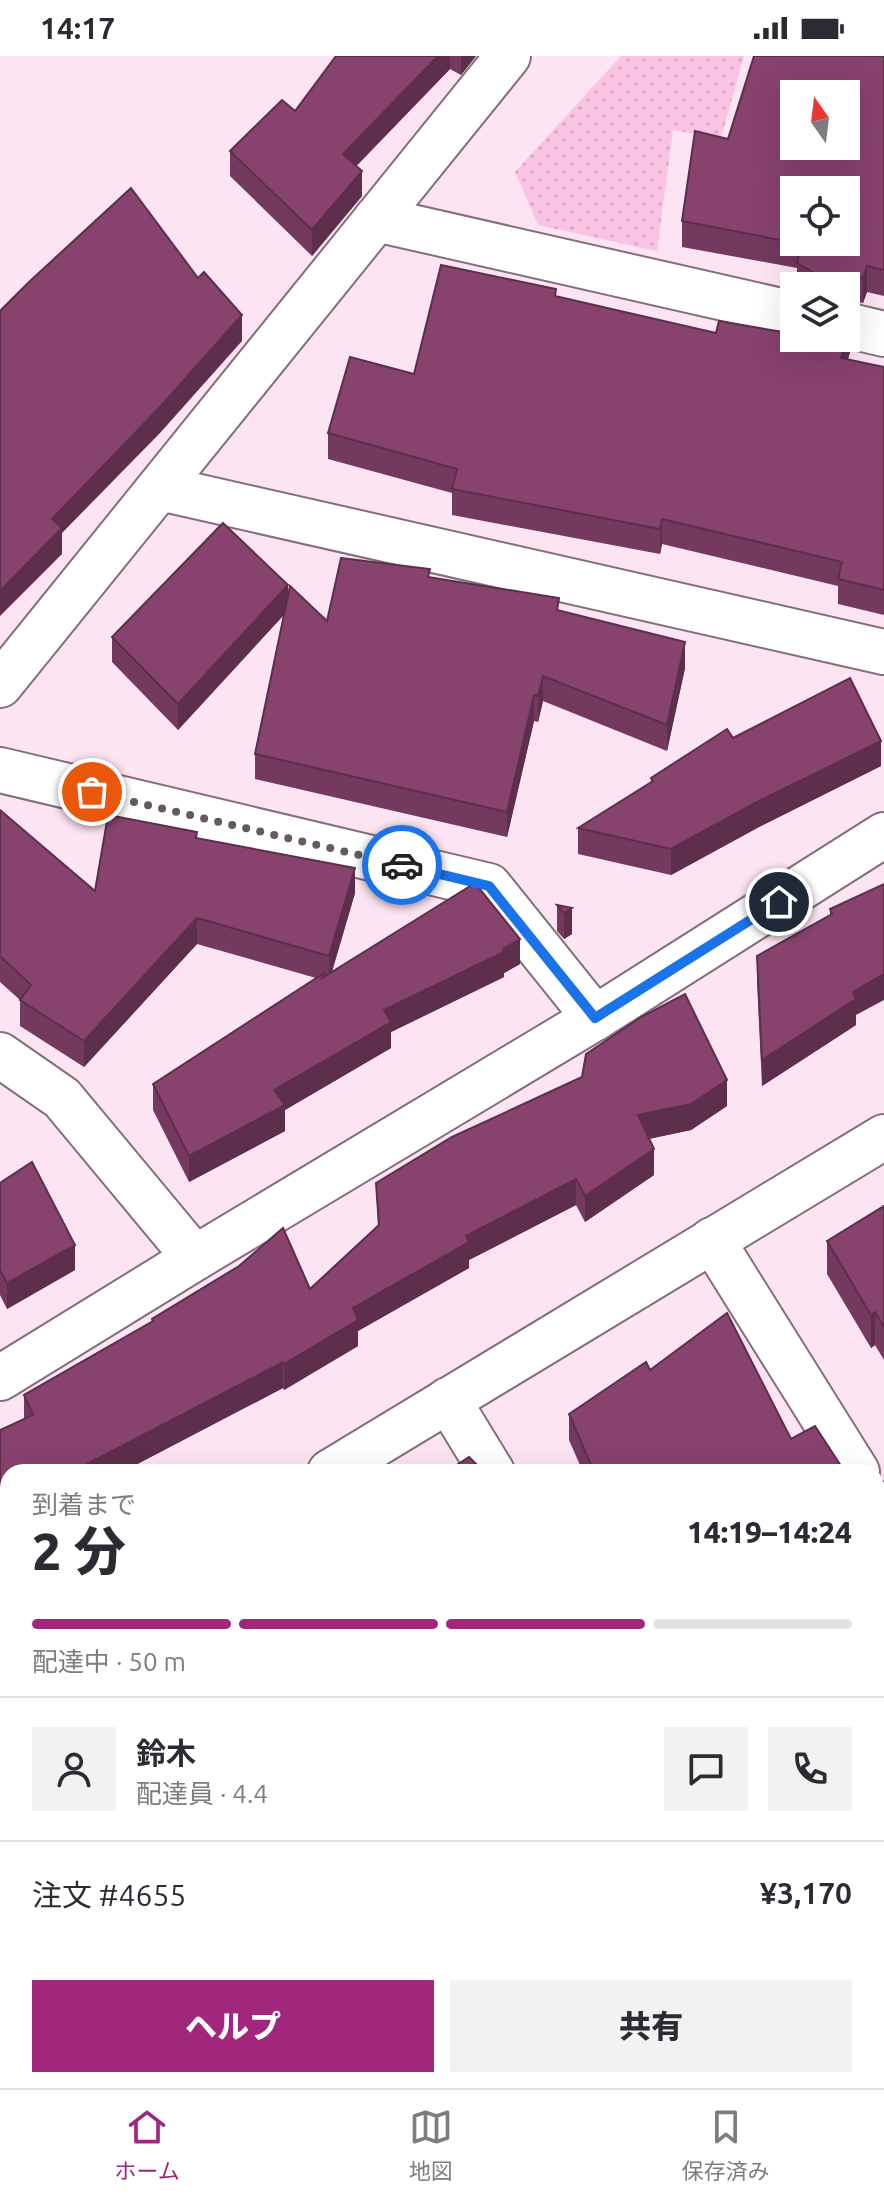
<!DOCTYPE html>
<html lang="ja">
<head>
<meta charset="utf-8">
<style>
	:root { --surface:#fff; --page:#f2f2f3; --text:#2b2b33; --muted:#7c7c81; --line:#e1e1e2; --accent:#a1277d }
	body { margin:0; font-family:Ubuntu,"Noto Sans JP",sans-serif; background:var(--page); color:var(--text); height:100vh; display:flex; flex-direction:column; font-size:30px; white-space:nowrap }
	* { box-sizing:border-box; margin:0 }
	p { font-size:26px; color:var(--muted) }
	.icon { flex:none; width:44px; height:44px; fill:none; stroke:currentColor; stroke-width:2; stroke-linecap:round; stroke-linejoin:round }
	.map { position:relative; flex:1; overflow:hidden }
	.drawer { position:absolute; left:0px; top:1408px; width:884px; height:624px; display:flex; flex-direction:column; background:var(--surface); border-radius:24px 24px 0 0; box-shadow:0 8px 32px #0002 }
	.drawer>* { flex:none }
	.needle { width:52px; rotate:346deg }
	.fabs { position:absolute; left:780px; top:24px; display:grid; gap:16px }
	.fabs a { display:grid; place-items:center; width:80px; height:80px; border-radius:0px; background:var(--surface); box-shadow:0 8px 32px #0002; font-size:40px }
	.pin { position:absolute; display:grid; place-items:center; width:68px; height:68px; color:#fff; margin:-34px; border:4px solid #fff; border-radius:50%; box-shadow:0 2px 8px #0007 }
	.courier { position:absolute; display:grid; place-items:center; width:80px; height:80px; margin:-40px; border:6px solid #1a73e8; border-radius:50%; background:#fff; color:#222; box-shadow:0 2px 10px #0007 }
	.headline em { font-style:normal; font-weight:800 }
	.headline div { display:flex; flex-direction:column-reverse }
	.headline { display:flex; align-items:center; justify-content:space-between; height:136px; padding:0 32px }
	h1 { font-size:52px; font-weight:800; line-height:60px }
	.bar { display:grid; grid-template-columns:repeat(4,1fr); gap:12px 8px; align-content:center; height:96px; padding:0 32px }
	.bar i { height:10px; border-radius:6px; background:var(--line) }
	.bar .selected { background:var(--accent) }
	.bar p { grid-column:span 4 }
	.line { display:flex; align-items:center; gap:20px; padding:0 32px; border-top:2px solid var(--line) }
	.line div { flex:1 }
	.round { display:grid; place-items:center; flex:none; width:84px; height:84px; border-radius:0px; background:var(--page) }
	.cta { display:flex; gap:16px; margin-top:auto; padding:16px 32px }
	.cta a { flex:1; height:92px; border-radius:0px; background:var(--accent); color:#fff; font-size:32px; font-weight:800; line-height:92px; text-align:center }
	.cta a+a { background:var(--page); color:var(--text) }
	.status { display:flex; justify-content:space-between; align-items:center; height:56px; padding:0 40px; background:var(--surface); direction:ltr }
	.status svg { height:22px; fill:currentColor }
	.menu { display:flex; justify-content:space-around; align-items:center; height:112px; border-top:2px solid var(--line); background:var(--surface); font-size:22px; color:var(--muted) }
	.menu a { display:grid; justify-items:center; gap:4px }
	.menu .selected { color:var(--accent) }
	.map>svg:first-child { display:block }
</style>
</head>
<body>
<div class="status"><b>14:17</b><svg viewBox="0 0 49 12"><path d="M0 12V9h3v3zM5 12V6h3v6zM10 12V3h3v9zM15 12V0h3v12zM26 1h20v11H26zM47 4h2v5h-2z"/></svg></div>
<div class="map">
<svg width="884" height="2032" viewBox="0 0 884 2032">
	<defs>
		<pattern id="grass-dots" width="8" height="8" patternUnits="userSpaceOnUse" patternTransform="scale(2)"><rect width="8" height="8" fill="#fac2e3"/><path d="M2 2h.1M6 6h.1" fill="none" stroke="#d6a6c2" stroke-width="1.8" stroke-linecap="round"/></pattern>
	</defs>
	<rect width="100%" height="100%" fill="#fde4f2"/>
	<path fill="url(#grass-dots)" d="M621 0H744L721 82 673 74 657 195 538 169 515 116Z"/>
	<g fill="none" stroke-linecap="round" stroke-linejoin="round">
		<defs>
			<g id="minor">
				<path d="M376 163 794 258"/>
				<path d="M846 269 884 278"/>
				<path d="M160 432 884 596"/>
				<path d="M0 629 508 0"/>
				<path d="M0 714 489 830 595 962"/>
				<path d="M0 999 62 1042 195 1202"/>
				<path d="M712 1184 857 1416"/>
				<path d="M448 1344 492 1416"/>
				<path d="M330 1416 884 1081"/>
				<path d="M876 1447 884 1460"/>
				<path d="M0 1625 8 1620"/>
				<path d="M0 1778 8 1792"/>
				<path d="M147 2024 152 2032"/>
				<path d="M504 2024 509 2032"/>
				<path d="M862 2024 867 2032"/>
			</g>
			<path id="tertiary" d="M0 1322 195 1202 595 962 884 779"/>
		</defs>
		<use href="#minor" stroke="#846e7b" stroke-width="48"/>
		<use href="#tertiary" stroke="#846e7b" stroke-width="48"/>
		<use href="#minor" stroke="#fff" stroke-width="44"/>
		<use href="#tertiary" stroke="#fff" stroke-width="44"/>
	</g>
	<g fill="#74395f">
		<path d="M336 0H476L461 19 450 13 356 110 362 140 312 200 230 120V95L295 55Z"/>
		<path d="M884 0V240L867 236 863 247 851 245H846V230H797V212L682 191V165L728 83Z"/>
		<path d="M556 241 716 277 850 296 848 303 884 311V559L838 548V530L662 488 660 498 452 459V437L328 403V377L414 318Z"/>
		<path d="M430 521 559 554 685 612 667 695 543 645 538 666 534 665 507 781 255 723V698L284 559 178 674 112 606V581L288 539 327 565Z"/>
		<path d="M733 682 881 710 759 771 671 819 578 798V772L651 727V722Z"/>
		<path d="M0 754 95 835 197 782 355 837 332 916 520 908 504 917V921L391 976V992L285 1054V1075L189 1126 153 1054V1028L316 922 197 888 84 1011 20 970V944L0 926Z"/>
		<path d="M884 828 856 959V969L762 1030 757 925V900L830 859V853Z"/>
		<path d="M557 849 572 852V878L564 883 557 875Z"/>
		<path d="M727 1050 691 1074 649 1083 654 1119 585 1166 576 1149 469 1204V1212L358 1275V1290L284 1334 283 1332 122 1416H8L24 1363V1339L152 1266V1263L310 1233 378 1170 376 1127Z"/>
		<path d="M0 1127 75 1214 7 1253 0 1239Z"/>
		<path d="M884 1150V1304L875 1289 871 1292 827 1218V1185Z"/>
		<path d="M650 1314 791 1383 845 1416H583L569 1384V1358Z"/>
		<path d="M884 1501V1900L876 1885V1502Z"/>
		<path d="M234 2024H478L483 2032H238Z"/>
		<path d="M572 2024H841L845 2032H576Z"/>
	</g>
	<g fill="#5e2e4d">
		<path d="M438 0H450V13L343 124V98Z"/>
		<path d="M461 0H476L461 19Z"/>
		<path d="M362 115V140L312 200V174Z"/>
		<path d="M867 210V236L863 247V222Z"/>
		<path d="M838 220V230H826L827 227Z"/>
		<path d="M242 259V285L160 377 62 477V498L0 560V535L52 463Z"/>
		<path d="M850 270V296L841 328V302Z"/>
		<path d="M662 463V488L660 498V473Z"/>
		<path d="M288 529V554L178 674V648Z"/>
		<path d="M685 586V612L667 695V669Z"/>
		<path d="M543 620V645L538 666V640Z"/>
		<path d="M534 639V665L507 781V756Z"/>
		<path d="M881 685V710L759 771 671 819V793L759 745Z"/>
		<path d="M355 812V837L329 925V900Z"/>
		<path d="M572 852V878L564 883V857Z"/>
		<path d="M197 862V888L84 1011V985Z"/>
		<path d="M520 883V908L504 917V921L391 976V992L285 1054V1075L189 1126V1100L274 1034 384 954Z"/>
		<path d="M884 918V944L856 959V969L762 1030V1004L853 936Z"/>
		<path d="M727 1024V1050L691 1074 638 1085V1059Z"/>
		<path d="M654 1093V1119L585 1166V1140Z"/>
		<path d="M576 1123V1149L469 1204V1212L358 1275V1290L284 1334V1308L353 1252 466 1180Z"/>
		<path d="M75 1189V1214L7 1253V1227Z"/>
		<path d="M875 1256V1289L871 1292V1259Z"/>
		<path d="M283 1306V1332L122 1416H72Z"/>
		<path d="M8 1445V1470L0 1476V1450Z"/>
		<path d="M210 2024H220L210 2030Z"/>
		<rect x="583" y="2024" width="16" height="8"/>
	</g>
	<g fill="#87426e" stroke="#5e2e4d" stroke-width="2" fill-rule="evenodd">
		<path d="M336 0H438L343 98 362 115 312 174 230 95 282 44 295 55Z"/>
		<path d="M754 0H884V214L867 210 863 222 851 219 838 220 827 227 826 230H818V226L811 215 797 207 801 188 682 165 695 75 728 83ZM794 38H846V90H794ZM794 134H846V186H794Z"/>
		<path d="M131 132 198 222 204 216 242 259 160 351 52 463 62 472 0 535V255L29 226Z"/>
		<path d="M441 209 556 233 555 240 716 277 719 265 783 276 787 256H794V282H846V269L850 270 841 302 884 311V534L838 523 842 506 662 463 660 473 452 433 457 413 328 377 350 301 414 318Z"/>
		<path d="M223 467 288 529 178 648 112 581Z"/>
		<path d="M341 502 430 513 428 521 559 542 557 554 685 586 667 669 543 620 538 640 534 639 507 756 255 698 290 530 327 565Z"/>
		<path d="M850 622 881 685 759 745 671 793 578 772 653 725 651 722 727 673 733 682Z"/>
		<path d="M0 754 95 835 108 759 197 776 196 782 355 812 329 900 197 862 84 985 20 944 31 929 0 900Z"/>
		<path d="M475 827 520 883 503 893 504 896 384 954 391 966 274 1034 285 1049 189 1100 153 1028 324 917 322 922Z"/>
		<path d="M884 828V918L853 936 856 943 762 1004 757 900 832 858 830 853Z"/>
		<path d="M557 849 572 852 564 857Z"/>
		<path d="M685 938 727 1024 691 1048 638 1059 654 1093 585 1140 576 1123 466 1180 469 1186 353 1252 358 1264 284 1308 283 1306 72 1416H59L57 1412 50 1416H8V1445L0 1450V1374L33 1359 24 1339 153 1265 152 1263 239 1210 283 1172 310 1233 379 1169 376 1127 452 1081 582 1021 586 998 641 961Z"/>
		<path d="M32 1106 75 1189 7 1227 0 1214V1127Z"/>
		<path d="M884 1150V1271L875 1256 871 1259 827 1185Z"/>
		<path d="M727 1257 791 1383 815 1370 845 1416H613L611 1411 601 1416H594L569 1358 646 1306 650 1314Z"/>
		<path d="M469 1401 484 1416H446Z"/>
		<path d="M884 1501V1874L876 1859V1502Z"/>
		<path d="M247 2024H478L483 2032H250Z"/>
		<path d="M606 2024H841L845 2032H610Z"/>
	</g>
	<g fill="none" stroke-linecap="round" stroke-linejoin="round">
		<path stroke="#675961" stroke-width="8" stroke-dasharray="0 14.4" d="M92 736 402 809"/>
		<path stroke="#1a73e8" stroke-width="10" d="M402 809 489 830 595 962 779 846"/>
	</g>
</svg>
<div class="fabs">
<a><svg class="needle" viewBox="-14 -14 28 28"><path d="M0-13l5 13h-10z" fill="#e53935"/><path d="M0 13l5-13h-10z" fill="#7c7c81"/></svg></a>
<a><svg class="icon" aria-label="locate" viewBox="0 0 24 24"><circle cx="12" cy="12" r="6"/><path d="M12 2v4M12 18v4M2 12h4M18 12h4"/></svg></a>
<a><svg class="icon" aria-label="layers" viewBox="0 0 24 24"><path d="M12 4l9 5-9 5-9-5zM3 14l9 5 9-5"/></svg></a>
</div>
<div class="pin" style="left:92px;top:736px;background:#ea580c"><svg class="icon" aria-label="bag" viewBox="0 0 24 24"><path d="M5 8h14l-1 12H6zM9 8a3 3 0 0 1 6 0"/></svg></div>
<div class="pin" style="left:779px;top:846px;background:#1f2937"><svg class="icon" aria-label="home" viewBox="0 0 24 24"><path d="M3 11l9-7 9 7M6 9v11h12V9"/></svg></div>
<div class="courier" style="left:402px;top:809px"><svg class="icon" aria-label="car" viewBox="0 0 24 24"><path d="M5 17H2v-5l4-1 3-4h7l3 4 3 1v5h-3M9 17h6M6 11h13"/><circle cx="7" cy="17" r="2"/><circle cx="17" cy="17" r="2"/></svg></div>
<section class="drawer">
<div class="headline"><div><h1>2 分</h1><p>到着まで</p></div><em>14:19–14:24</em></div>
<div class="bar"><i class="selected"></i><i class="selected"></i><i class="selected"></i><i></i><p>配達中 · 50 m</p></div>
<div class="line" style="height:144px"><a class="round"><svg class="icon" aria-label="person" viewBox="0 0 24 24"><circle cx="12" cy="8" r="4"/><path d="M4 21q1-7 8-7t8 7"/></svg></a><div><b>鈴木</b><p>配達員 · 4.4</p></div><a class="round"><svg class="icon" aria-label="chat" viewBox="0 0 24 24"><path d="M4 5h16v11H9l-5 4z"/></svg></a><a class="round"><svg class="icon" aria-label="phone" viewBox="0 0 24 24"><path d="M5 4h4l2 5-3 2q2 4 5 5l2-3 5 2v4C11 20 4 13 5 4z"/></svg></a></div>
<div class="line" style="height:104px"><div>注文 #4655</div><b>¥3,170</b></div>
<div class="cta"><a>ヘルプ</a><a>共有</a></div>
</section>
</div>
<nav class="menu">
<a class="selected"><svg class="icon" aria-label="home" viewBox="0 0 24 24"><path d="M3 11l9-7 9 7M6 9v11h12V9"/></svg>ホーム</a>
<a><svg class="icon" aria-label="map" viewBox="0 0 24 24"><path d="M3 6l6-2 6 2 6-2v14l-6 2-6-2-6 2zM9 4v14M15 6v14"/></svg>地図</a>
<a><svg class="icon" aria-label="saved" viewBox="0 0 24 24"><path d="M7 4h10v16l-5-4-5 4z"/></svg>保存済み</a>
</nav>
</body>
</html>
